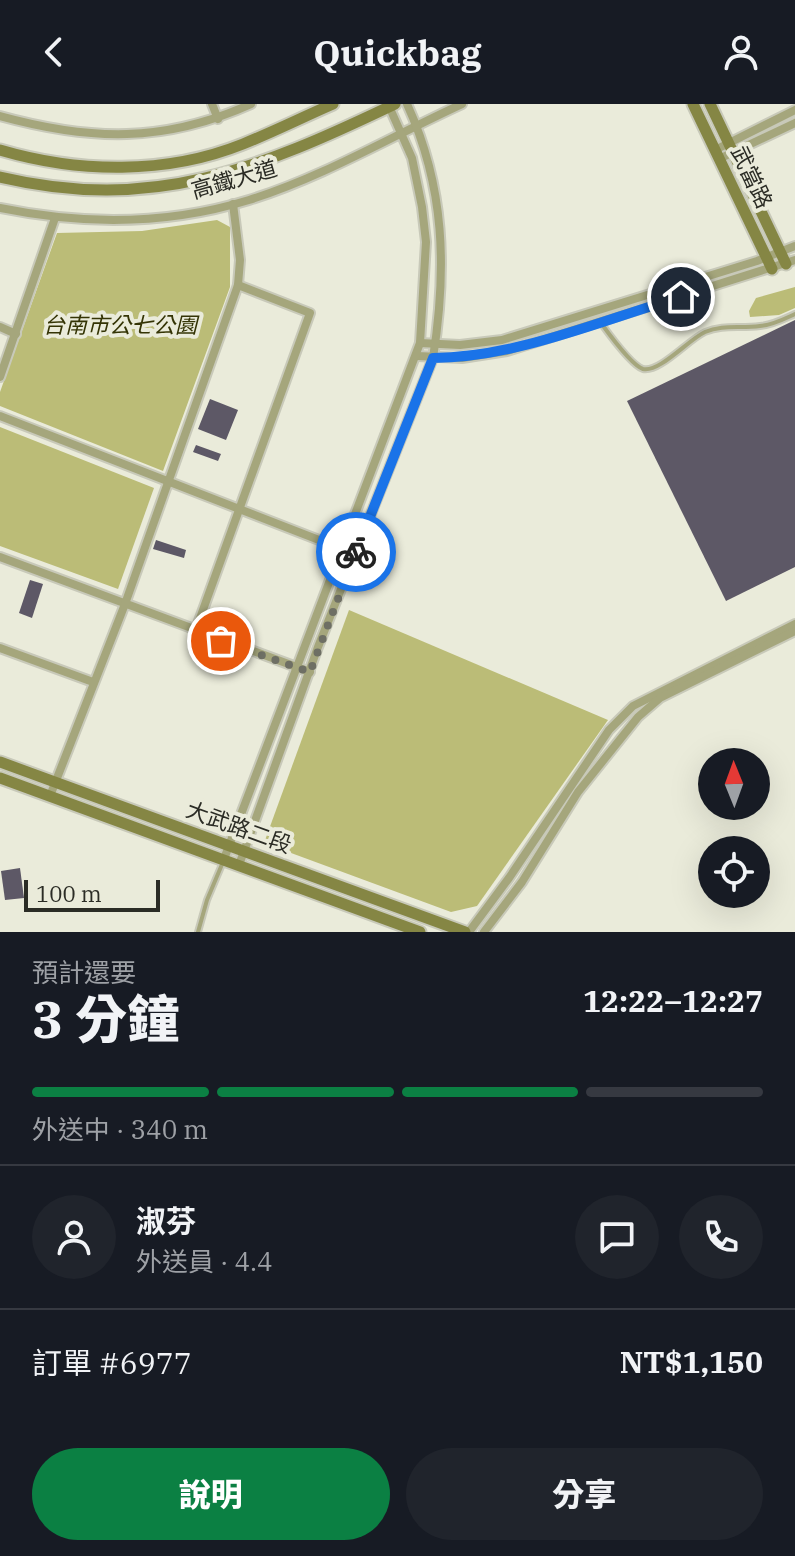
<!DOCTYPE html>
<html lang="zh-TW">
<head>
<meta charset="utf-8">
<style>
	:root { --surface:#171b24; --page:#20242c; --text:#f1f3f6; --muted:#9ea1a6; --line:#363941; --accent:#0b8043 }
	body { margin:0; font-family:"IBM Plex Serif","Noto Sans TC",serif; background:var(--page); color:var(--text); height:100vh; display:flex; flex-direction:column; font-size:30px; white-space:nowrap }
	* { box-sizing:border-box; margin:0 }
	p { font-size:26px; color:var(--muted) }
	.icon { flex:none; width:44px; height:44px; fill:none; stroke:currentColor; stroke-width:2; stroke-linecap:round; stroke-linejoin:round }
	.map { position:relative; height:828px; overflow:hidden }
	.side { display:flex; flex-direction:column; background:var(--surface); flex:1 }
	.side>* { flex:none }
	.needle { width:52px; rotate:359deg }
	.tools { position:absolute; left:698px; top:644px; display:grid; gap:16px }
	.tools a { display:grid; place-items:center; width:72px; height:72px; border-radius:50%; background:var(--surface); box-shadow:0 8px 32px #0002; font-size:40px }
	.scale { position:absolute; left:24px; bottom:20px; width:136px; box-sizing:border-box; padding-left:8px; border:4px solid #2b2c25; border-top:0; font-size:22px; line-height:28px; white-space:nowrap; color:#2b2c25; -webkit-text-stroke:6px #eaebda; paint-order:stroke }
	.pin { position:absolute; display:grid; place-items:center; width:68px; height:68px; color:#fff; margin:-34px; border:4px solid #fff; border-radius:50%; box-shadow:0 2px 8px #0007 }
	.courier { position:absolute; display:grid; place-items:center; width:80px; height:80px; margin:-40px; border:6px solid #1a73e8; border-radius:50%; background:#fff; color:#222; box-shadow:0 2px 10px #0007 }
	.overview em { font-style:normal; font-weight:800 }
	.overview div { display:flex; flex-direction:column-reverse }
	.overview { display:flex; align-items:center; justify-content:space-between; height:136px; padding:0 32px }
	h1 { font-size:52px; font-weight:800; line-height:60px }
	.bar { display:grid; grid-template-columns:repeat(4,1fr); gap:12px 8px; align-content:center; height:96px; padding:0 32px }
	.bar i { height:10px; border-radius:6px; background:var(--line) }
	.bar .current { background:var(--accent) }
	.bar p { grid-column:span 4 }
	.line { display:flex; align-items:center; gap:20px; padding:0 32px; border-top:2px solid var(--line) }
	.line div { flex:1 }
	.round { display:grid; place-items:center; flex:none; width:84px; height:84px; border-radius:42px; background:var(--page) }
	.primary-button { display:flex; gap:16px; margin-top:auto; padding:16px 32px }
	.primary-button a { flex:1; height:92px; border-radius:48px; background:var(--accent); color:#fff; font-size:32px; font-weight:800; line-height:92px; text-align:center }
	.primary-button a+a { background:var(--page); color:var(--text) }
	header { display:flex; justify-content:space-between; align-items:center; height:104px; padding:0 32px; background:var(--surface); font-size:36px; font-weight:800 }
	.map>svg:first-child { display:block }
</style>
</head>
<body>
<header><svg class="icon" aria-label="back" viewBox="0 0 24 24"><path d="M15 5l-7 7 7 7"/></svg>Quickbag<svg class="icon" aria-label="person" viewBox="0 0 24 24"><circle cx="12" cy="8" r="4"/><path d="M4 21q1-7 8-7t8 7"/></svg></header>
<div class="map">
<svg width="795" height="828" viewBox="0 0 795 828">
	<rect width="100%" height="100%" fill="#eaebda"/>
	<g fill="#bbbc77">
		<path d="M217 116 230 123V183L163 367 0 302V288L57 129 142 127Z"/>
		<path d="M795 183V204L779 211 750 213 749 207 756 194Z"/>
		<path d="M0 323 154 384 118 485 0 442Z"/>
		<path d="M349 506 608 616 477 802 451 808 264 739Z"/>
	</g>
	<g fill="#5d5866">
		<path d="M795 216V463L726 497 627 297Z"/>
		<path d="M210 295 238 306 226 336 198 325Z"/>
		<path d="M196 341 221 350 218 357 193 348Z"/>
		<path d="M156 436 186 446 184 454 153 445Z"/>
		<path d="M30 476 43 480 32 514 19 509Z"/>
		<path d="M20 764 24 794 5 796 1 767Z"/>
	</g>
	<g fill="none" stroke-linecap="round" stroke-linejoin="round">
		<defs>
			<g id="lane">
				<path d="M601 219C609 230 631 261 643 265 659 269 688 236 705 228 723 220 741 225 760 222 773 221 784 215 795 210"/>
				<path d="M198 828 207 796 223 758"/>
			</g>
			<g id="street">
				<path d="M212 0 218 15"/>
				<path d="M0 12C91 37 164 39 251 0"/>
				<path d="M717 45 795 6"/>
				<path d="M721 54 795 19"/>
				<path d="M0 104C83 121 168 121 249 96 323 73 392 32 462 0"/>
				<path d="M0 223 16 230"/>
				<path d="M420 239 460 241 502 236 757 157 795 142"/>
				<path d="M417 252 462 254 507 247 795 156"/>
				<path d="M0 273 55 114"/>
				<path d="M0 312 355 450"/>
				<path d="M0 453 310 568"/>
				<path d="M195 528 310 209 238 181"/>
				<path d="M0 544 93 578"/>
				<path d="M50 692 125 500 238 181 240 156 233 100"/>
				<path d="M224 755 420 239 426 138 422 103 412 54 388 0"/>
				<path d="M239 761 318 543 433 254C447 165 445 83 407 0"/>
				<path d="M469 828 509 774 609 626 633 602 795 520"/>
				<path d="M484 828 522 778 578 688 638 613 660 594 795 527"/>
			</g>
			<g id="secondary">
				<path d="M693 0 772 165"/>
				<path d="M710 0 786 160"/>
				<path d="M0 46C78 69 166 71 243 40 273 28 303 13 333 0"/>
				<path d="M0 73C153 109 259 65 395 0"/>
				<path d="M0 658 465 828"/>
				<path d="M0 674 420 828"/>
			</g>
		</defs>
		<use href="#lane" stroke="#c8c9b9" stroke-width="8"/>
		<use href="#street" stroke="#c8c9b9" stroke-width="12"/>
		<use href="#secondary" stroke="#c8c9b9" stroke-width="15"/>
		<use href="#lane" stroke="#a5a67c" stroke-width="4"/>
		<use href="#street" stroke="#a5a67c" stroke-width="8"/>
		<use href="#secondary" stroke="#858644" stroke-width="11"/>
	</g>
	<g fill="none" stroke-linecap="round" stroke-linejoin="round">
		<path stroke="#6e6f64" stroke-width="8" stroke-dasharray="0 14.4" d="M221 537 310 568 356 448"/>
		<path stroke="#1a73e8" stroke-width="10" d="M356 448 433 254C518 253 599 217 681 193"/>
	</g>
	<g text-anchor="middle" stroke-width="8" stroke-linejoin="round" paint-order="stroke">
		<g font-size="22" fill="#2b2c25" stroke="#eaebda">
			<text transform="translate(752 73) rotate(65)" y="8">武當路</text>
			<text transform="translate(234 75) rotate(-16)" y="8">高鐵大道</text>
			<text transform="translate(239 723) rotate(20)" y="8">大武路二段</text>
		</g>
		<g font-size="22" font-style="italic" fill="#343405" stroke="#eaebda">
			<text x="120" y="229">台南市公七公園</text>
		</g>
	</g>
</svg>
<div class="tools">
<a><svg class="needle" viewBox="-14 -14 28 28"><path d="M0-13l5 13h-10z" fill="#e53935"/><path d="M0 13l5-13h-10z" fill="#9ea1a6"/></svg></a>
<a><svg class="icon" aria-label="locate" viewBox="0 0 24 24"><circle cx="12" cy="12" r="6"/><path d="M12 2v4M12 18v4M2 12h4M18 12h4"/></svg></a>
</div>
<div class="scale">100 m</div>
<div class="pin" style="left:221px;top:537px;background:#ea580c"><svg class="icon" aria-label="bag" viewBox="0 0 24 24"><path d="M5 8h14l-1 12H6zM9 8a3 3 0 0 1 6 0"/></svg></div>
<div class="pin" style="left:681px;top:193px;background:#1f2937"><svg class="icon" aria-label="home" viewBox="0 0 24 24"><path d="M3 11l9-7 9 7M6 9v11h12V9"/></svg></div>
<div class="courier" style="left:356px;top:448px"><svg class="icon" aria-label="bike" viewBox="0 0 24 24"><circle cx="6" cy="16" r="4"/><circle cx="18" cy="16" r="4"/><path d="M6 16l4-8h5l3 8M10 8l3 8H6M13 5h3"/></svg></div>
</div>
<section class="side">
<div class="overview"><div><h1>3 分鐘</h1><p>預計還要</p></div><em>12:22–12:27</em></div>
<div class="bar"><i class="current"></i><i class="current"></i><i class="current"></i><i></i><p>外送中 · 340 m</p></div>
<div class="line" style="height:144px"><a class="round"><svg class="icon" aria-label="person" viewBox="0 0 24 24"><circle cx="12" cy="8" r="4"/><path d="M4 21q1-7 8-7t8 7"/></svg></a><div><b>淑芬</b><p>外送員 · 4.4</p></div><a class="round"><svg class="icon" aria-label="chat" viewBox="0 0 24 24"><path d="M4 5h16v11H9l-5 4z"/></svg></a><a class="round"><svg class="icon" aria-label="phone" viewBox="0 0 24 24"><path d="M5 4h4l2 5-3 2q2 4 5 5l2-3 5 2v4C11 20 4 13 5 4z"/></svg></a></div>
<div class="line" style="height:104px"><div>訂單 #6977</div><b>NT$1,150</b></div>
<div class="primary-button"><a>說明</a><a>分享</a></div>
</section>
</body>
</html>
